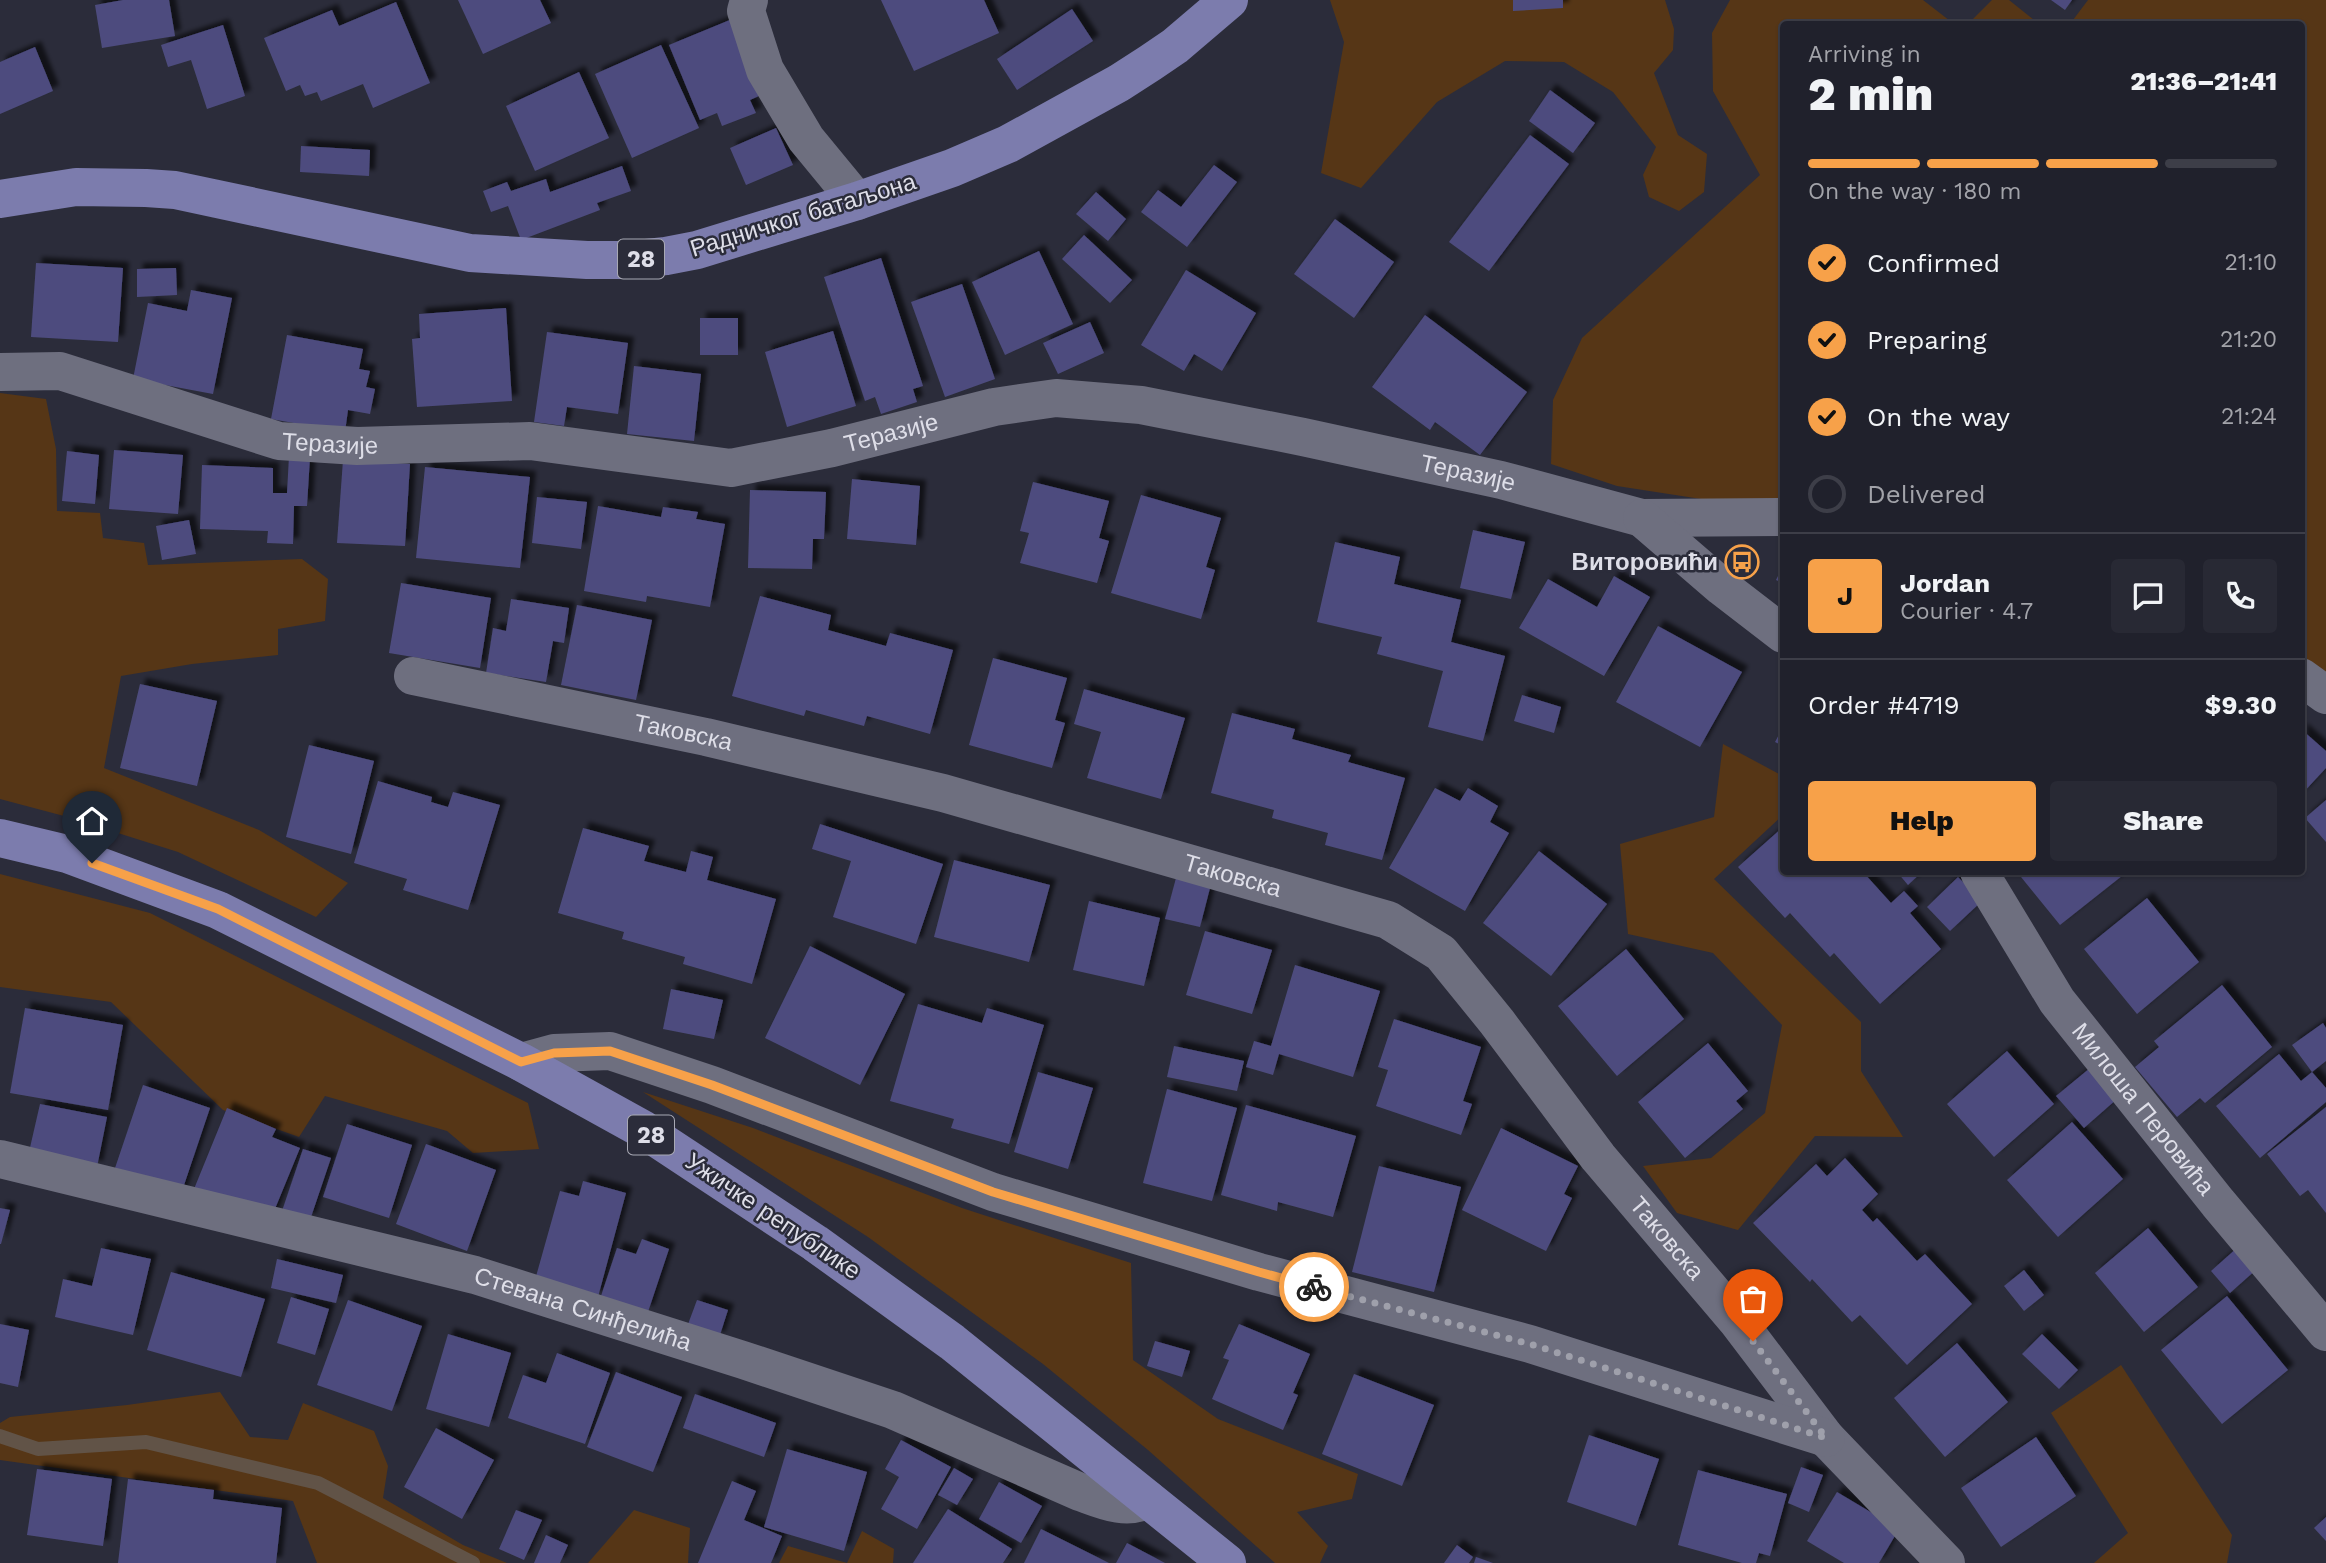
<!DOCTYPE html>
<html lang="en">
<head>
<meta charset="utf-8">
<style>
	:root { --surface:#20212c; --page:#282934; --text:#f1f3f6; --muted:#a2a3a9; --line:#3d3e48; --accent:#f7a149 }
	body { margin:0; font-family:"Work Sans",sans-serif; background:var(--page); color:var(--text); height:100vh; display:flex; flex-direction:column; font-size:26px; white-space:nowrap }
	* { box-sizing:border-box; margin:0 }
	p { font-size:23px; color:var(--muted) }
	.icon { flex:none; width:38px; height:38px; fill:none; stroke:currentColor; stroke-width:2; stroke-linecap:round; stroke-linejoin:round }
	.map { position:relative; flex:1; overflow:hidden }
	.drawer { position:absolute; left:1780px; top:21px; width:525px; height:854px; display:flex; flex-direction:column; background:var(--surface); border-radius:7px; box-shadow:0 2px 5px #0004,0 0 0 2px var(--line) }
	.drawer>* { flex:none }
	.pin { position:absolute; display:grid; place-items:center; width:60px; height:60px; color:#fff; margin:-72px -30px; border-radius:50% 50% 50% 0; rotate:-45deg; box-shadow:0 0 7px #0007 }
	.pin .icon { rotate:45deg }
	.courier { position:absolute; display:grid; place-items:center; width:70px; height:70px; margin:-35px; border:5px solid #f7a149; border-radius:50%; background:#fff; color:#222; box-shadow:0 2px 9px #0007 }
	.headline em { font-style:normal; font-weight:800 }
	.headline div { display:flex; flex-direction:column-reverse }
	.headline { display:flex; align-items:center; justify-content:space-between; height:119px; padding:0 28px }
	h1 { font-size:46px; font-weight:800; line-height:52px }
	.bar { display:grid; grid-template-columns:repeat(4,1fr); gap:10px 7px; align-content:center; height:84px; padding:0 28px }
	.bar i { height:9px; border-radius:5px; background:var(--line) }
	.bar .current { background:var(--accent) }
	.bar p { grid-column:span 4 }
	.line { display:flex; align-items:center; gap:18px; padding:0 28px; border-top:2px solid var(--line) }
	.line div { flex:1 }
	.round { display:grid; place-items:center; flex:none; width:74px; height:74px; border-radius:7px; background:var(--page) }
	ol { padding:0 28px; list-style:none }
	li { display:flex; align-items:center; gap:21px; height:77px }
	li p { margin-inline-start:auto }
	li .icon { padding:7px; border-radius:50%; background:var(--accent); color:#111; stroke-width:4 }
	li:last-child { color:var(--muted) }
	li i { width:38px; height:38px; border:4px solid var(--line); border-radius:50% }
	.button { display:flex; gap:14px; margin-top:auto; padding:14px 28px }
	.button a { flex:1; height:80px; border-radius:7px; background:var(--accent); color:#111; font-size:28px; font-weight:800; line-height:80px; text-align:center }
	.button a+a { background:var(--page); color:var(--text) }
	.map>svg:first-child { display:block }
</style>
</head>
<body>
<div class="map">
<svg width="2326" height="1563" viewBox="0 0 2326 1563">
	<defs>
		<filter id="shadow"><feDropShadow dx="6" dy="-6" stdDeviation="2" flood-color="#0009"/></filter>
	</defs>
	<rect width="100%" height="100%" fill="#2b2c3a"/>
	<g fill="#563616">
		<path d="M1330 0H1665L1674 29 1673 50 1654 73 1678 135 1707 154 1704 192 1679 211 1649 197 1643 175 1656 147 1613 92 1564 62 1505 61 1437 102 1361 188 1321 173 1344 42Z"/>
		<path d="M1730 0H1923L1954 24H1783V501L1740 505 1617 486 1551 464 1553 400 1582 338 1760 175 1713 91 1712 33Z"/>
		<path d="M1992 0H2009L2039 24H1968Z"/>
		<path d="M2088 0H2326V701L2301 683V24H2070Z"/>
		<path d="M0 393 46 399 56 449 57 511 100 513 103 538 144 543 148 565 302 559 328 579 325 621 278 629V655L192 664 121 676 104 768 259 830 348 883 316 917 178 852 64 816 0 799Z"/>
		<path d="M1723 744 1783 776V815L1714 879 1861 1022V1071L1903 1137 1815 1136 1738 1230 1677 1213 1643 1166 1711 1158 1765 1113 1782 1025 1713 953 1628 934 1620 844 1714 817Z"/>
		<path d="M0 874 150 913 528 1103 539 1149 473 1153 447 1131 325 1096 299 1137 223 1110 111 1002 0 987Z"/>
		<path d="M643 1092 753 1128 962 1208 1131 1263 1133 1360 1218 1419 1358 1474 1352 1499 1297 1512 1328 1546 1320 1563H1275L1148 1450 1043 1364 868 1237Z"/>
		<path d="M2121 1365 2232 1535 2227 1563H2094L2128 1533 2051 1413Z"/>
		<path d="M220 1392 250 1437 288 1440 303 1403 374 1431 388 1466 383 1498 463 1545 507 1563H317L293 1501 0 1460V1423L10 1417 127 1405Z"/>
		<path d="M634 1510 690 1528 688 1563H588Z"/>
		<path d="M862 1531 894 1549 893 1563H779L788 1546 847 1563Z"/>
	</g>
	<g fill="none" stroke-linecap="round" stroke-linejoin="round">
		<path stroke="#615347" stroke-width="14" d="M0 1436 38 1449 146 1442 318 1483 473 1563"/>
	</g>
	<g fill="#4d4c7e" filter="url(#shadow)">
		<path d="M123 0H169L175 36 102 48 95 5Z"/>
		<path d="M458 0H540L551 23 483 54Z"/>
		<path d="M881 0H984L999 33 914 71Z"/>
		<path d="M1513 0H1563V8L1513 11Z"/>
		<path d="M2051 0H2072L2065 10Z"/>
		<path d="M396 2 430 83 373 108 363 84 321 101 317 92 305 96 300 85 286 91 264 38 332 10 339 26Z"/>
		<path d="M1072 9 1093 41 1017 90 997 59Z"/>
		<path d="M737 17 768 92 750 100 756 113 722 126 717 113 700 120 669 45Z"/>
		<path d="M223 25 245 96 207 109 191 60 168 67 161 45Z"/>
		<path d="M661 45 699 128 632 158 595 74Z"/>
		<path d="M35 47 53 91 0 114V62Z"/>
		<path d="M579 72 609 138 535 171 506 106Z"/>
		<path d="M1550 90 1595 123 1573 153 1529 121Z"/>
		<path d="M776 128 793 165 746 185 730 148Z"/>
		<path d="M1530 135 1569 164 1489 271 1449 242Z"/>
		<path d="M301 146 370 150 369 176 300 172Z"/>
		<path d="M1214 165 1237 182 1187 247 1141 212 1158 190 1181 207Z"/>
		<path d="M622 166 631 191 597 203 600 210 521 240 508 206 491 212 483 191 507 182 511 191 546 179 550 192Z"/>
		<path d="M1096 192 1126 219 1108 241 1076 214Z"/>
		<path d="M1335 219 1394 262 1354 318 1294 274Z"/>
		<path d="M1084 235 1132 280 1110 303 1062 259Z"/>
		<path d="M1039 251 1073 324 1005 355 972 282Z"/>
		<path d="M881 258 923 386 913 389 917 402 881 414 875 397 865 401 824 277Z"/>
		<path d="M36 263 123 268 118 342 31 337Z"/>
		<path d="M176 268 177 295 137 297V269Z"/>
		<path d="M1186 270 1256 313 1222 371 1194 354 1184 371 1141 345Z"/>
		<path d="M962 284 995 379 945 397 911 302Z"/>
		<path d="M191 290 232 298 213 394 133 379 148 303 187 311Z"/>
		<path d="M506 308 512 401 417 407 412 339 420 338 419 314Z"/>
		<path d="M1425 315 1527 392 1480 455 1435 422 1430 430 1372 387Z"/>
		<rect x="700" y="318" width="38" height="37"/>
		<path d="M1090 322 1104 353 1058 374 1043 343Z"/>
		<path d="M833 331 856 406 787 427 765 352Z"/>
		<path d="M547 332 628 343 618 414 567 407 564 426 534 422Z"/>
		<path d="M287 335 363 349 359 369 370 371 366 387 375 389 370 414 348 410 345 432 271 419Z"/>
		<path d="M634 366 701 374 694 441 627 434Z"/>
		<path d="M114 450 183 455 178 514 109 509Z"/>
		<path d="M67 451 99 455 95 504 62 501Z"/>
		<path d="M289 456 310 457 307 506H294L293 544 267 543 268 531 200 529 202 465 273 468V493H287Z"/>
		<path d="M343 460 410 464 405 546 337 543Z"/>
		<path d="M425 467 530 477 520 568 416 558Z"/>
		<path d="M852 479 920 486 916 545 847 539Z"/>
		<path d="M1033 482 1109 501 1099 538 1109 541 1097 583 1020 563 1029 533 1020 531Z"/>
		<path d="M750 490 826 492 824 539H813L812 569 748 568Z"/>
		<path d="M1141 495 1221 518 1206 567 1215 570 1201 619 1111 593Z"/>
		<path d="M537 497 587 502 581 549 532 543Z"/>
		<path d="M598 506 661 517 663 507 698 512 696 519 725 524 710 607 647 596 646 602 584 591Z"/>
		<path d="M189 520 196 554 162 560 156 526Z"/>
		<path d="M1473 530 1525 542 1511 599 1460 588Z"/>
		<path d="M1335 542 1400 557 1394 584 1461 600 1451 642 1505 656 1483 741 1428 727 1443 671 1377 654 1382 637 1317 622Z"/>
		<path d="M1783 566V583L1776 580Z"/>
		<path d="M1614 576 1650 597 1604 676 1519 628 1548 579 1597 607Z"/>
		<path d="M401 583 491 598 480 668 389 653Z"/>
		<path d="M760 596 831 615 828 630 886 646 890 633 953 650 930 734 867 716 864 726 806 710 804 716 732 696Z"/>
		<path d="M511 599 569 608 564 643 553 641 546 682 486 673 493 628 506 631Z"/>
		<path d="M577 605 652 620 636 700 561 685Z"/>
		<path d="M1658 626 1742 672 1700 747 1616 702Z"/>
		<path d="M993 658 1067 678 1055 720 1065 723 1052 768 969 745Z"/>
		<path d="M140 684 217 701 197 786 120 768Z"/>
		<path d="M1084 689 1185 718 1161 799 1087 778 1101 732 1074 724Z"/>
		<path d="M1522 695 1561 707 1554 733 1514 721Z"/>
		<path d="M1232 713 1295 729 1292 739 1351 755 1348 762 1405 778 1382 860 1325 845 1328 833 1272 818 1274 810 1211 793Z"/>
		<path d="M1783 727V746L1775 742Z"/>
		<path d="M2301 729 2326 751V768L2301 795Z"/>
		<path d="M309 745 374 761 351 854 286 837Z"/>
		<path d="M378 781 432 797 431 802 448 807 453 792 500 805 468 910 403 890 407 879 354 863Z"/>
		<path d="M1435 788 1460 801 1468 788 1498 806 1490 822 1509 833 1465 911 1389 868Z"/>
		<path d="M2326 800V842L2305 818Z"/>
		<path d="M820 824 943 864 916 944 833 917 851 861 812 849Z"/>
		<path d="M1783 827V872H1863L1891 903 1904 891 1918 906 1910 913 1941 949 1880 1004 1834 953 1830 957 1790 913 1785 918 1738 867Z"/>
		<path d="M583 828 649 846 644 861 686 872 691 851 713 857 707 880 776 899 752 984 683 964 685 957 622 939 624 932 558 913Z"/>
		<path d="M1539 851 1607 904 1551 976 1483 923Z"/>
		<path d="M954 860 1050 885 1029 962 934 937Z"/>
		<path d="M1897 872H1922L1908 885Z"/>
		<path d="M2017 872H2127L2060 925Z"/>
		<path d="M1958 877 1982 901 1950 931 1927 907Z"/>
		<path d="M1176 878 1210 888 1200 927 1165 919Z"/>
		<path d="M2147 898 2199 962 2137 1014 2084 949Z"/>
		<path d="M1089 901 1160 918 1144 986 1073 970Z"/>
		<path d="M1205 931 1272 950 1252 1014 1186 995Z"/>
		<path d="M810 946 905 994 860 1085 765 1038Z"/>
		<path d="M1626 949 1684 1019 1617 1076 1558 1006Z"/>
		<path d="M1295 965 1380 991 1353 1077 1279 1054 1273 1075 1246 1067 1254 1041 1271 1046Z"/>
		<path d="M2222 985 2272 1047 2205 1103 2200 1098 2177 1117 2135 1067 2159 1047 2154 1041Z"/>
		<path d="M671 989 723 1000 714 1039 663 1029Z"/>
		<path d="M918 1004 982 1023 987 1008 1044 1025 1009 1144 951 1128 954 1119 890 1101Z"/>
		<path d="M25 1008 123 1025 108 1110 10 1093Z"/>
		<path d="M1394 1019 1481 1047 1463 1101 1472 1104 1461 1135 1376 1106 1388 1070 1378 1067Z"/>
		<path d="M2323 1023 2326 1028V1061L2312 1072 2326 1088V1102L2260 1158 2216 1106 2279 1054 2301 1081 2312 1072 2292 1045Z"/>
		<path d="M1708 1043 1748 1091 1736 1101 1743 1109 1685 1158 1638 1102Z"/>
		<path d="M1174 1046 1244 1061 1237 1091 1167 1077Z"/>
		<path d="M2007 1051 2054 1104 1994 1157 1947 1104Z"/>
		<path d="M2090 1068 2117 1099 2084 1128 2056 1096Z"/>
		<path d="M1038 1072 1093 1088 1068 1169 1014 1152Z"/>
		<path d="M143 1085 210 1108 180 1197 113 1174Z"/>
		<path d="M1167 1089 1237 1108 1212 1201 1143 1183Z"/>
		<path d="M40 1104 107 1117 97 1167 29 1152Z"/>
		<path d="M1246 1105 1356 1136 1333 1217 1278 1202 1277 1211 1221 1195Z"/>
		<path d="M2326 1107V1213L2308 1190 2300 1196 2267 1154Z"/>
		<path d="M227 1108 276 1129 272 1137 300 1148 270 1221 194 1189Z"/>
		<path d="M2072 1122 2123 1179 2058 1237 2007 1180Z"/>
		<path d="M347 1124 412 1145 389 1218 323 1197Z"/>
		<path d="M1501 1128 1578 1166 1564 1194 1572 1198 1546 1251 1462 1210Z"/>
		<path d="M426 1144 496 1170 467 1251 396 1224Z"/>
		<path d="M303 1149 331 1158 310 1220 282 1211Z"/>
		<path d="M1845 1158 1878 1194 1862 1210 1873 1222 1877 1218 1917 1261 1925 1254 1972 1304 1907 1365 1860 1315 1852 1322 1812 1279 1810 1282 1753 1223 1816 1164 1827 1176Z"/>
		<path d="M1379 1166 1461 1187 1434 1292 1352 1272Z"/>
		<path d="M583 1181 626 1193 598 1297 535 1280 560 1191 579 1196Z"/>
		<path d="M0 1208 10 1210 1 1244H0Z"/>
		<path d="M2148 1228 2198 1287 2144 1332 2095 1273Z"/>
		<path d="M642 1239 669 1249 648 1312 601 1296 617 1248 636 1254Z"/>
		<path d="M2238 1247 2257 1269 2230 1293 2211 1271Z"/>
		<path d="M101 1248 151 1259 133 1335 55 1317 63 1279 92 1286Z"/>
		<path d="M277 1259 343 1275 336 1303 271 1288Z"/>
		<path d="M2024 1270 2044 1295 2024 1311 2004 1286Z"/>
		<path d="M171 1272 265 1299 241 1377 147 1350Z"/>
		<path d="M2227 1296 2288 1370 2222 1424 2161 1350Z"/>
		<path d="M291 1297 329 1309 315 1355 277 1343Z"/>
		<path d="M348 1300 422 1326 392 1411 317 1385Z"/>
		<path d="M697 1300 728 1310 719 1338 687 1327Z"/>
		<path d="M0 1324 29 1330 18 1387 0 1383Z"/>
		<path d="M1239 1324 1310 1354 1293 1393 1298 1395 1283 1430 1212 1399 1229 1360 1223 1358Z"/>
		<path d="M448 1334 511 1353 489 1427 426 1409Z"/>
		<path d="M2042 1334 2078 1370 2059 1389 2022 1354Z"/>
		<path d="M1155 1341 1190 1351 1182 1377 1147 1366Z"/>
		<path d="M1957 1343 2008 1402 1945 1457 1894 1398Z"/>
		<path d="M557 1353 610 1373 585 1444 508 1418 523 1375 546 1383Z"/>
		<path d="M616 1372 682 1397 653 1472 587 1447Z"/>
		<path d="M1354 1374 1434 1405 1402 1486 1322 1454Z"/>
		<path d="M695 1394 776 1423 764 1457 683 1428Z"/>
		<path d="M436 1428 494 1460 462 1519 404 1487Z"/>
		<path d="M1589 1435 1659 1459 1636 1526 1567 1502Z"/>
		<path d="M2036 1437 2076 1496 2001 1547 1961 1488Z"/>
		<path d="M901 1440 951 1467 917 1529 881 1509 899 1477 885 1469Z"/>
		<path d="M787 1449 867 1472 844 1551 764 1527Z"/>
		<path d="M1801 1467 1823 1475 1809 1512 1788 1503Z"/>
		<path d="M954 1468 973 1479 957 1505 938 1495Z"/>
		<path d="M37 1469 112 1479 103 1546 27 1535Z"/>
		<path d="M1698 1470 1787 1494 1770 1556 1759 1553 1756 1563H1742L1678 1545Z"/>
		<path d="M128 1479 214 1490 213 1499 282 1508 276 1563H118Z"/>
		<path d="M732 1481 756 1491 744 1520 782 1536 771 1563H698Z"/>
		<path d="M999 1482 1042 1506 1021 1543 979 1519Z"/>
		<path d="M1837 1492 1899 1529 1879 1563H1844L1807 1541Z"/>
		<path d="M948 1509 1012 1549 1003 1563H913Z"/>
		<path d="M516 1510 542 1520 524 1560 499 1549Z"/>
		<path d="M2326 1517V1541L2314 1528Z"/>
		<path d="M1041 1529 1109 1563H1024Z"/>
		<path d="M546 1535 568 1545 560 1563H534Z"/>
		<path d="M1127 1543 1165 1563H1116Z"/>
		<path d="M1457 1545 1473 1557 1469 1563H1444Z"/>
		<path d="M1476 1557 1493 1563H1474Z"/>
	</g>
	<g fill="none" stroke-linecap="round" stroke-linejoin="round">
		<g stroke="#6e6f7f" stroke-width="38">
			<path d="M749 0 746 11 765 70 806 139 857 201"/>
			<path id="s1" d="M0 372 60 371 279 441 357 446 530 441 731 468 832 448 994 407 1056 398 1141 405 1303 437 1501 480 1642 518 1783 517"/>
			<path d="M1642 518 1722 587 1783 634"/>
			<path id="s2" d="M413 676 706 737 943 793 1388 920 1441 953 1497 1022 1598 1157 1738 1322 1826 1438 1946 1563"/>
			<path d="M2301 677 2326 695"/>
			<path id="s3" d="M1979 872 2057 1001 2218 1203 2326 1332"/>
			<path d="M521 1062 554 1053 610 1051 712 1085 993 1192 1259 1272 1530 1344 1826 1438"/>
			<path id="s4" d="M0 1159 475 1275 743 1360 893 1410 1080 1492C1100 1499 1127 1512 1147 1499"/>
		</g>
		<g stroke="#7c7cad" stroke-width="38">
			<path d="M0 199 76 187 146 188 175 190 470 253 587 260H627L666 256 697 250 857 201 952 168 1008 144 1119 83 1150 63 1175 46 1229 0"/>
			<path d="M0 838 67 854 218 910 521 1062 644 1130 815 1243 952 1342 1227 1563"/>
		</g>
	</g>
	<g fill="none" stroke-linecap="round" stroke-linejoin="round">
		<path stroke="#9fa0ab" stroke-width="7" stroke-dasharray="0 12.6" d="M1314 1287 1530 1344 1826 1438 1753 1341"/>
		<path stroke="#f7a149" stroke-width="9" d="M92 863 218 909 521 1062 554 1053 610 1051 712 1085 993 1192 1259 1272 1314 1287"/>
	</g>
	<defs>
		<symbol id="bus-ring" viewBox="-11 -11 22 22"><circle r="9.5" fill="#2b2c3a" stroke="#f7a149" stroke-width="1.5"/><path d="M-5-6H5V4H4V6H2V4H-2V6H-4V4H-5ZM-3.5-4V0h7V-4ZM-3.5 1.2v1.5H-2V1.2ZM2 1.2v1.5H3.5V1.2Z" fill="#f7a149"/></symbol>
	</defs>
	<g fill-rule="evenodd">
		<use href="#bus-ring" x="1723" y="543" width="38" height="38"/>
	</g>
	<g text-anchor="middle" stroke-width="5" stroke-linejoin="round" paint-order="stroke">
		<g fill="#2b2c3a" stroke="#a8a9b4" stroke-width="2">
			<rect x="618" y="239.5" width="46" height="39" rx="5"/>
			<rect x="628" y="1115.5" width="46" height="39" rx="5"/>
		</g>
		<g font-size="23" font-weight="bold" fill="#dedee8">
			<text x="641" y="267">28</text>
			<text x="651" y="1143">28</text>
		</g>
		<g font-size="24" fill="#dedee8" stroke="#2b2c3a">
			<text transform="translate(803 215) rotate(-17)" y="8">Радничког батаљона</text>
			<text dy="8" stroke="none"><textPath href="#s1" startOffset="908">Теразије</textPath></text>
			<text dy="8" stroke="none"><textPath href="#s1" startOffset="341">Теразије</textPath></text>
			<text dy="8" stroke="none"><textPath href="#s1" startOffset="1496">Теразије</textPath></text>
			<text dy="8" stroke="none"><textPath href="#s2" startOffset="276">Таковска</textPath></text>
			<text dy="8" stroke="none"><textPath href="#s2" startOffset="844">Таковска</textPath></text>
			<text dy="8" stroke="none"><textPath href="#s3" startOffset="289">Милоша Перовића</textPath></text>
			<text transform="translate(773 1216) rotate(34)" y="8">Ужичке републике</text>
			<text dy="8" stroke="none"><textPath href="#s2" startOffset="1432">Таковска</textPath></text>
			<text dy="8" stroke="none"><textPath href="#s4" startOffset="602">Стевана Синђелића</textPath></text>
		</g>
		<g font-size="24" font-weight="bold" fill="#dedee8" stroke="#2b2c3a" text-anchor="end">
			<text x="1718" y="570">Виторовићи</text>
		</g>
	</g>
</svg>
<div class="pin" style="left:1753px;top:1341px;background:#ea580c"><svg class="icon" aria-label="bag" viewBox="0 0 24 24"><path d="M5 8h14l-1 12H6zM9 8a3 3 0 0 1 6 0"/></svg></div>
<div class="pin" style="left:92px;top:863px;background:#1f2937"><svg class="icon" aria-label="home" viewBox="0 0 24 24"><path d="M3 11l9-7 9 7M6 9v11h12V9"/></svg></div>
<div class="courier" style="left:1314px;top:1287px"><svg class="icon" aria-label="bike" viewBox="0 0 24 24"><circle cx="6" cy="16" r="4"/><circle cx="18" cy="16" r="4"/><path d="M6 16l4-8h5l3 8M10 8l3 8H6M13 5h3"/></svg></div>
<section class="drawer">
<div class="headline"><div><h1>2 min</h1><p>Arriving in</p></div><em>21:36–21:41</em></div>
<div class="bar"><i class="current"></i><i class="current"></i><i class="current"></i><i></i><p>On the way · 180 m</p></div>
<ol>
<li><svg class="icon" aria-label="check" viewBox="0 0 24 24"><path d="M5 12l5 5 9-10"/></svg>Confirmed<p>21:10</p></li>
<li><svg class="icon" aria-label="check" viewBox="0 0 24 24"><path d="M5 12l5 5 9-10"/></svg>Preparing<p>21:20</p></li>
<li><svg class="icon" aria-label="check" viewBox="0 0 24 24"><path d="M5 12l5 5 9-10"/></svg>On the way<p>21:24</p></li>
<li><i></i>Delivered</li>
</ol>
<div class="line" style="height:126px"><b class="round" style="background:var(--accent);color:#111">J</b><div><b>Jordan</b><p>Courier · 4.7</p></div><a class="round"><svg class="icon" aria-label="chat" viewBox="0 0 24 24"><path d="M4 5h16v11H9l-5 4z"/></svg></a><a class="round"><svg class="icon" aria-label="phone" viewBox="0 0 24 24"><path d="M5 4h4l2 5-3 2q2 4 5 5l2-3 5 2v4C11 20 4 13 5 4z"/></svg></a></div>
<div class="line" style="height:91px"><div>Order #4719</div><b>$9.30</b></div>
<div class="button"><a>Help</a><a>Share</a></div>
</section>
</div>
</body>
</html>
